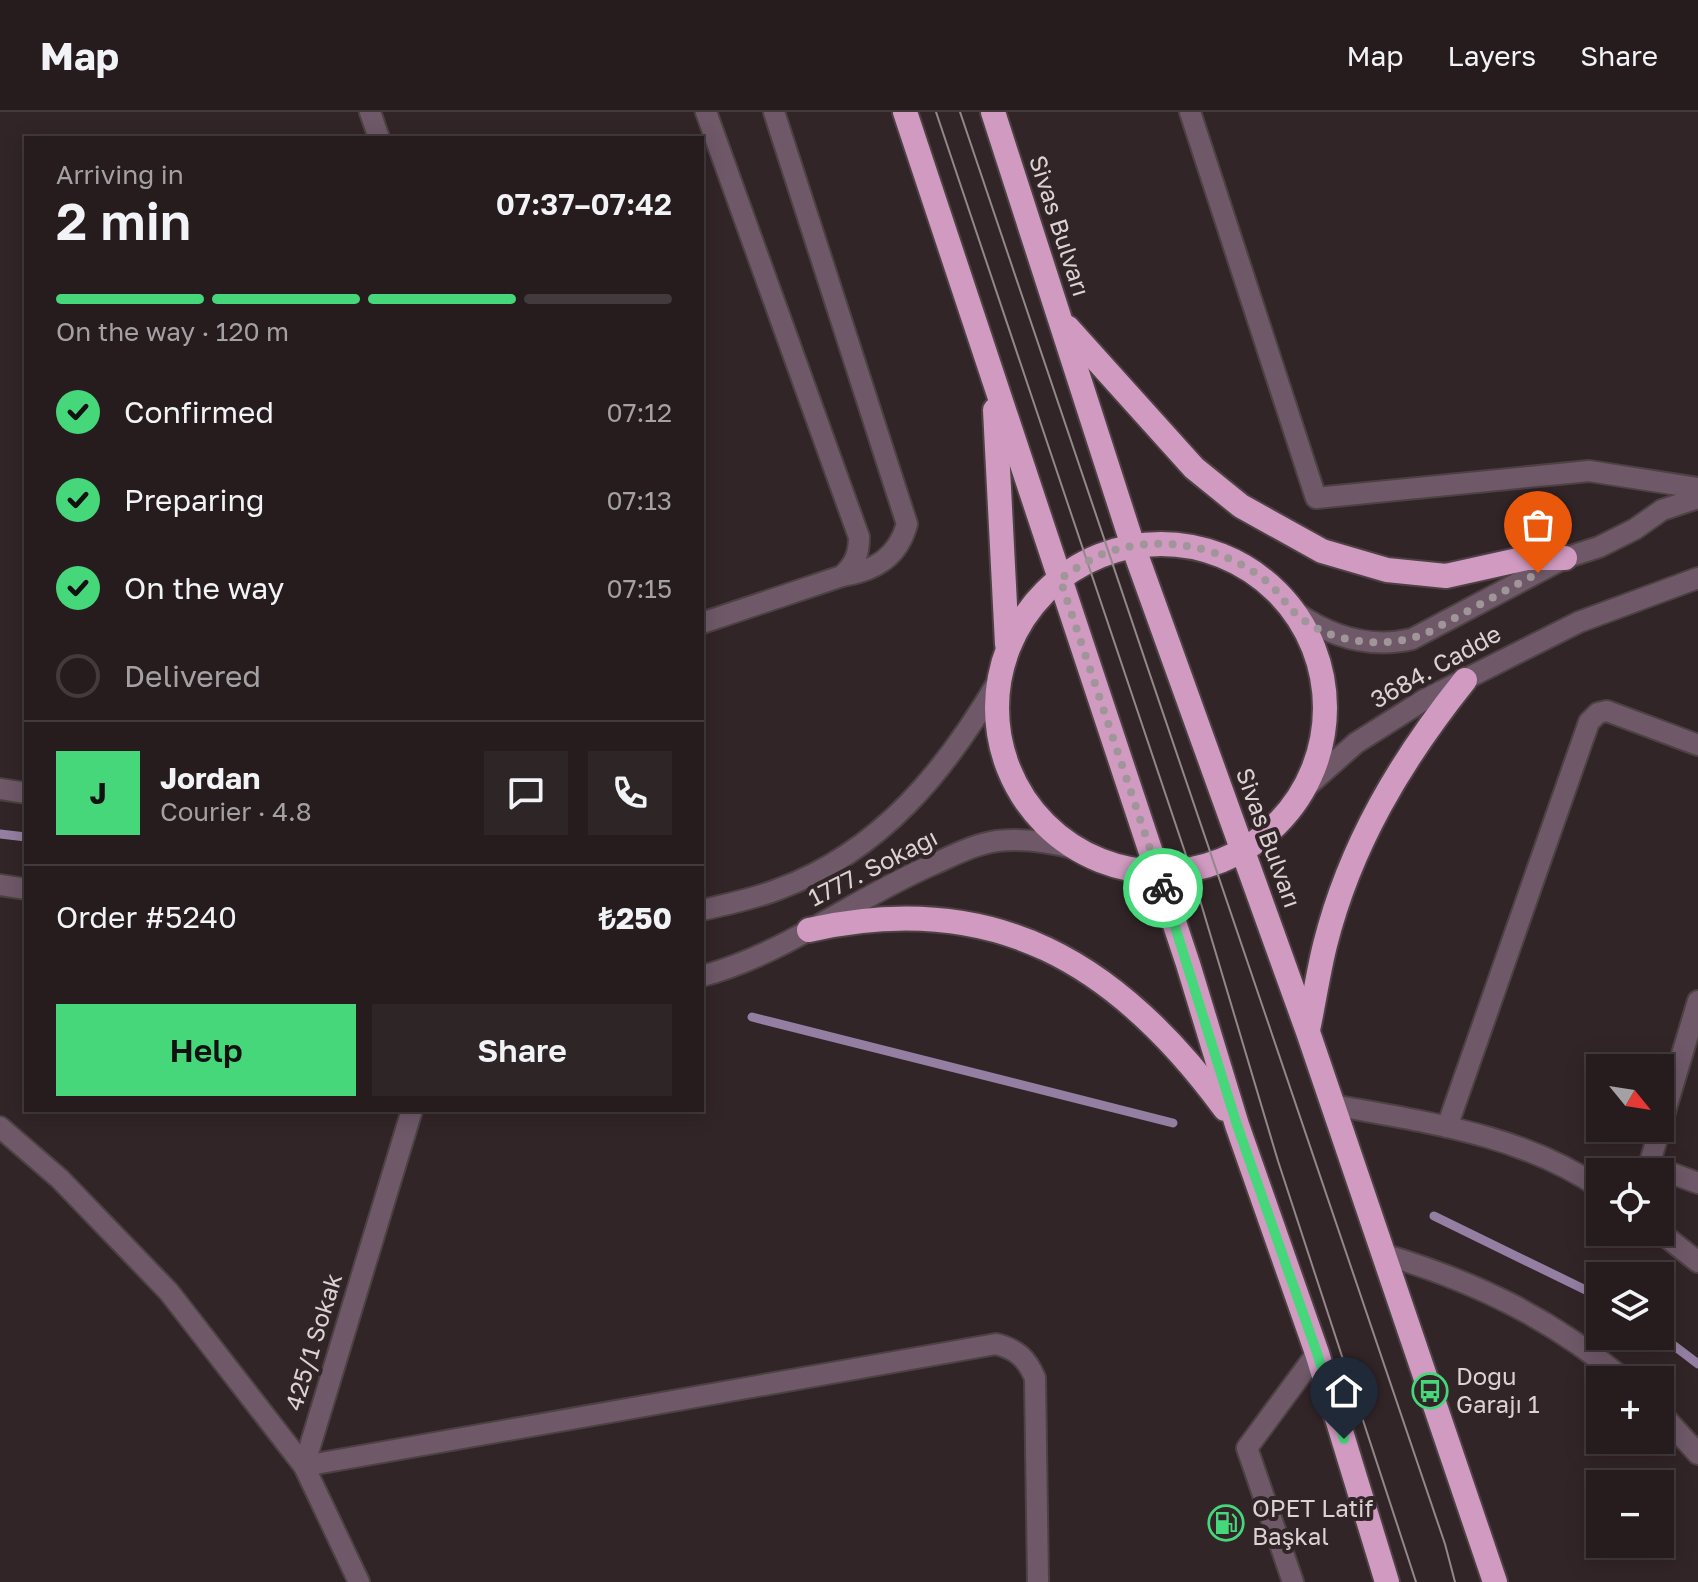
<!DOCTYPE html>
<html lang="en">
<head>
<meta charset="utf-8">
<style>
	:root { --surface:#261c1e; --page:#2e2527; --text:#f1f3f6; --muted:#a4a1a4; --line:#423a3c; --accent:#45d77a }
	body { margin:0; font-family:"Golos Text",sans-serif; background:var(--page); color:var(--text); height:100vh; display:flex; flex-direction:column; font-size:30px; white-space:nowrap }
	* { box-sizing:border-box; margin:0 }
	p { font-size:26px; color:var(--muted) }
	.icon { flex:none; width:44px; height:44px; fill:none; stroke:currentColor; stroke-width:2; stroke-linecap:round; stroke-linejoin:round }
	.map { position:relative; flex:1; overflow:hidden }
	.panel { position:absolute; left:24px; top:24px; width:680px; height:976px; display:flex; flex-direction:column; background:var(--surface); border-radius:0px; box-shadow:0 4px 20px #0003,0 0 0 2px var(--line) }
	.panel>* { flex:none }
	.needle { width:52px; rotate:120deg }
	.buttons { position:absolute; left:1586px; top:942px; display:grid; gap:16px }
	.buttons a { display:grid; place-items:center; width:88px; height:88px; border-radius:0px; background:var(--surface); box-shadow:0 4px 20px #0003,0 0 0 2px var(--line); font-size:40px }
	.pin { position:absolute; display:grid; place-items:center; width:68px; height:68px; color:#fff; margin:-82px -34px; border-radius:50% 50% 50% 0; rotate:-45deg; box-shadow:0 0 8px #0007 }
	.pin .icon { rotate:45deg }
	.courier { position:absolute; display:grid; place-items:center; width:80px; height:80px; margin:-40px; border:6px solid #45d77a; border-radius:50%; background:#fff; color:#222; box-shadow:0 2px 10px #0007 }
	.summary em { font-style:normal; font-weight:600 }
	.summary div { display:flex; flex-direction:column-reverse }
	.summary { display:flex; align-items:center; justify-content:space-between; height:136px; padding:0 32px }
	h1 { font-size:52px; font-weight:600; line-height:60px }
	.bar { display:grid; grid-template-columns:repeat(4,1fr); gap:12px 8px; align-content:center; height:96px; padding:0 32px }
	.bar i { height:10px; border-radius:6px; background:var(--line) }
	.bar .current { background:var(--accent) }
	.bar p { grid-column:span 4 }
	.line { display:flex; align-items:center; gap:20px; padding:0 32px; border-top:2px solid var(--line) }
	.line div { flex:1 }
	.round { display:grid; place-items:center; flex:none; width:84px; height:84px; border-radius:0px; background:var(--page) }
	ol { padding:0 32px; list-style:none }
	li { display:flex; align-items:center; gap:24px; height:88px }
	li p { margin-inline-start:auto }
	li .icon { padding:8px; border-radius:50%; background:var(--accent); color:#111; stroke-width:4 }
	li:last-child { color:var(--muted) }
	li i { width:44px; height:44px; border:4px solid var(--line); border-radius:50% }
	.action { display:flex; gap:16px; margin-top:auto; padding:16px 32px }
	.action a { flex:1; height:92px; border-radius:0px; background:var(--accent); color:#111; font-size:32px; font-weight:600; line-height:92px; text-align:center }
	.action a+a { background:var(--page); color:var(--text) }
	header { display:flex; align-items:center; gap:48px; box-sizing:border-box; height:112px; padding:0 40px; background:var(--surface); border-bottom:2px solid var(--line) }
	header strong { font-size:38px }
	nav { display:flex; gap:44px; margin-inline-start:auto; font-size:28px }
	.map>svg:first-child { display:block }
</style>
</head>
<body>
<header>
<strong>Map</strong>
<nav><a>Map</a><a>Layers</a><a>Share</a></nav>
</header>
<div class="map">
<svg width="1698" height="1470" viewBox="0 0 1698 1470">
	<rect width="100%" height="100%" fill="#322528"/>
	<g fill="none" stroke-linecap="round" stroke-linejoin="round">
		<g stroke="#947fa2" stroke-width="9">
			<path d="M0 722 26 725"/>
			<path d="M752 905 1173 1011"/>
			<path d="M1434 1104 1600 1185"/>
			<path d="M1660 1223 1698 1252"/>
		</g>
		<defs>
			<g id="minor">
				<path d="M370 0 379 26"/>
				<path d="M774 0 907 412C898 445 875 459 842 464"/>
				<path d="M1190 0 1316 386 1589 359 1698 376"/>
				<path d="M1294 499C1329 524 1369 537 1412 527L1565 446 1599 435 1635 417 1662 398 1698 386"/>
				<path d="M702 511 842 464C855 452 859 442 859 425L706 0"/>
				<path d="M0 677 26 681"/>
				<path d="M1303 678 1356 631 1424 588 1579 510 1698 466"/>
				<path d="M0 773 26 777"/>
				<path d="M702 798C728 792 754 787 779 777 882 739 947 657 1000 566"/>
				<path d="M702 864C786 842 854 786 934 752 954 743 975 732 997 729 1025 726 1050 730 1076 737"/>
				<path d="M1333 993C1424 1010 1521 1022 1600 1076"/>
				<path d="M0 1015 60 1067 169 1180 304 1354 996 1232C1017 1237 1027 1247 1035 1266L1038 1470"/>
				<path d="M1447 1015 1589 610 1598 601 1607 599 1698 633"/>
				<path d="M1649 1053 1698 1071"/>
				<path d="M1647 1060 1698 889"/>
				<path d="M1660 1120 1698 1150"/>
				<path d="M1383 1142C1476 1170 1551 1206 1625 1268"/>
				<path d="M1660 1300 1698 1342"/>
				<path d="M359 1470 304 1354 412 998"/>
				<path d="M1293 1470 1247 1336 1317 1241"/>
			</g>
			<g id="highway">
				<path d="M905 0 1188 852 1237 1013 1317 1241 1387 1470"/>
				<path d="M993 0 1133 434 1308 920 1495 1470"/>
				<path d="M1068 216 1194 356 1241 394 1322 439 1387 458 1446 464 1527 446H1565"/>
				<path d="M995 298 1007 532"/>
				<circle cx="1161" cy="596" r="164"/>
				<path d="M809 818C994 776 1118 851 1225 997"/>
				<path d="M1308 918C1314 890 1318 861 1325 833 1350 733 1401 648 1465 568"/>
			</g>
		</defs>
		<use href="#minor" stroke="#4d4144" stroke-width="24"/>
		<use href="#highway" stroke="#4d4144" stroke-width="28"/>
		<use href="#minor" stroke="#6f5969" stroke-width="20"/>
		<use href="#highway" stroke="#d09ac1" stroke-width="24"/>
		<g stroke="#92888a" stroke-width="2">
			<path d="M936 0 1191 758 1278 1049 1416 1470"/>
			<path d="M960 0C1120 478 1284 954 1445 1432L1455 1470"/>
		</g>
	</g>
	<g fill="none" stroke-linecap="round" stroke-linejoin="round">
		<path stroke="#a09598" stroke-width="8" stroke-dasharray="0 14.4" d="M1163 776 1060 467C1075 457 1091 446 1108 440 1162 422 1221 434 1265 468 1277 477 1284 490 1294 500 1327 532 1386 538 1427 521L1538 461"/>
		<path stroke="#45d77a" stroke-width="10" d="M1163 776 1237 1013 1317 1241 1344 1327"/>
	</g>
	<defs>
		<symbol id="bus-ring" viewBox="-11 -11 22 22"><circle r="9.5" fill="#322528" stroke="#45d77a" stroke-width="1.5"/><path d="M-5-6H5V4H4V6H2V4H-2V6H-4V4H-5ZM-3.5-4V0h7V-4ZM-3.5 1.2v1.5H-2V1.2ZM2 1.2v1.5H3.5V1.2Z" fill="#45d77a"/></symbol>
		<symbol id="fuel-ring" viewBox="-11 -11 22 22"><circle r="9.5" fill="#322528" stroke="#45d77a" stroke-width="1.5"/><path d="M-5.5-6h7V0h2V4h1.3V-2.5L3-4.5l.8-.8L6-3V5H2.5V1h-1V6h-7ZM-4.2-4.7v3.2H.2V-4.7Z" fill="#45d77a"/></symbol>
	</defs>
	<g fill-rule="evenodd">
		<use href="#bus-ring" x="1410" y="1259" width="40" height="40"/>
		<use href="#fuel-ring" x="1206" y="1391" width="40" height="40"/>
	</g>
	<g text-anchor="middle" stroke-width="8" stroke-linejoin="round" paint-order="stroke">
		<g font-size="24" fill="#dbd2d4" stroke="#322528">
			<text transform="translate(1059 114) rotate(72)" y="8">Sivas Bulvarı</text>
			<text transform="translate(1436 555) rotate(-29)" y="8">3684. Cadde</text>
			<text transform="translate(1268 726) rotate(70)" y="8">Sivas Bulvarı</text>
			<text transform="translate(873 756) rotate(-27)" y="8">1777. Sokağı</text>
			<text transform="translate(314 1230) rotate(-73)" y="8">425/1 Sokak</text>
		</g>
		<g font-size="24" fill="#dbd2d4" stroke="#322528" text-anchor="start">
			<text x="1456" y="1273">Doğu<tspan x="1456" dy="28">Garajı 1</tspan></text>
			<text x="1252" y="1405">OPET Latif<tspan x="1252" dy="28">Başkal</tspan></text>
		</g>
	</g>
</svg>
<div class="buttons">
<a><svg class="needle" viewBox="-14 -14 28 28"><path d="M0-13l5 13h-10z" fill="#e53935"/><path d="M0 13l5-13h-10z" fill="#a4a1a4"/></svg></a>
<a><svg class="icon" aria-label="locate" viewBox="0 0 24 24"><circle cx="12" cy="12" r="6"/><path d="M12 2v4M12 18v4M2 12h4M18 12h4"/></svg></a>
<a><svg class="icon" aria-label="layers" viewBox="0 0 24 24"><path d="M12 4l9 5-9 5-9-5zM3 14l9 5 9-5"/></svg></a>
<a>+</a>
<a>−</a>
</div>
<div class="pin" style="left:1538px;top:461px;background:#ea580c"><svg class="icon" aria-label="bag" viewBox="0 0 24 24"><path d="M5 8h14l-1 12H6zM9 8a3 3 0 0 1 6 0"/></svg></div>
<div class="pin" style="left:1344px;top:1327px;background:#1f2937"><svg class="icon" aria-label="home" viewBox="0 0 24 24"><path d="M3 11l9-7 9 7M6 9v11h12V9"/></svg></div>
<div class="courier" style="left:1163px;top:776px"><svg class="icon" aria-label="bike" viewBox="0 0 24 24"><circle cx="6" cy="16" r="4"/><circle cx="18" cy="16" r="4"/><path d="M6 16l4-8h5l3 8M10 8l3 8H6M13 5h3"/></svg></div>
<section class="panel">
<div class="summary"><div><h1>2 min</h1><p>Arriving in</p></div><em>07:37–07:42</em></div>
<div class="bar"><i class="current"></i><i class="current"></i><i class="current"></i><i></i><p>On the way · 120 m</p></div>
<ol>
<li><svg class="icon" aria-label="check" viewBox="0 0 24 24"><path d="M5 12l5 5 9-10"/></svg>Confirmed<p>07:12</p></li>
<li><svg class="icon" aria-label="check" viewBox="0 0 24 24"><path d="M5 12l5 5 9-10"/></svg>Preparing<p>07:13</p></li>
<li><svg class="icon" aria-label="check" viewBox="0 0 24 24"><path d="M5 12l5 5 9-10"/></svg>On the way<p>07:15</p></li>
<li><i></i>Delivered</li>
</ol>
<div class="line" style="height:144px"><b class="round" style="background:var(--accent);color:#111">J</b><div><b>Jordan</b><p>Courier · 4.8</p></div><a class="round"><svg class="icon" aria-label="chat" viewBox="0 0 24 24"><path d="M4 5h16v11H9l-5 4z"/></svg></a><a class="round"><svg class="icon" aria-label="phone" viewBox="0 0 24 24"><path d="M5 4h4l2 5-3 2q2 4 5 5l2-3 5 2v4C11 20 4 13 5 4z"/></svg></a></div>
<div class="line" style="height:104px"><div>Order #5240</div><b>₺250</b></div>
<div class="action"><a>Help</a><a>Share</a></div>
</section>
</div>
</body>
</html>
